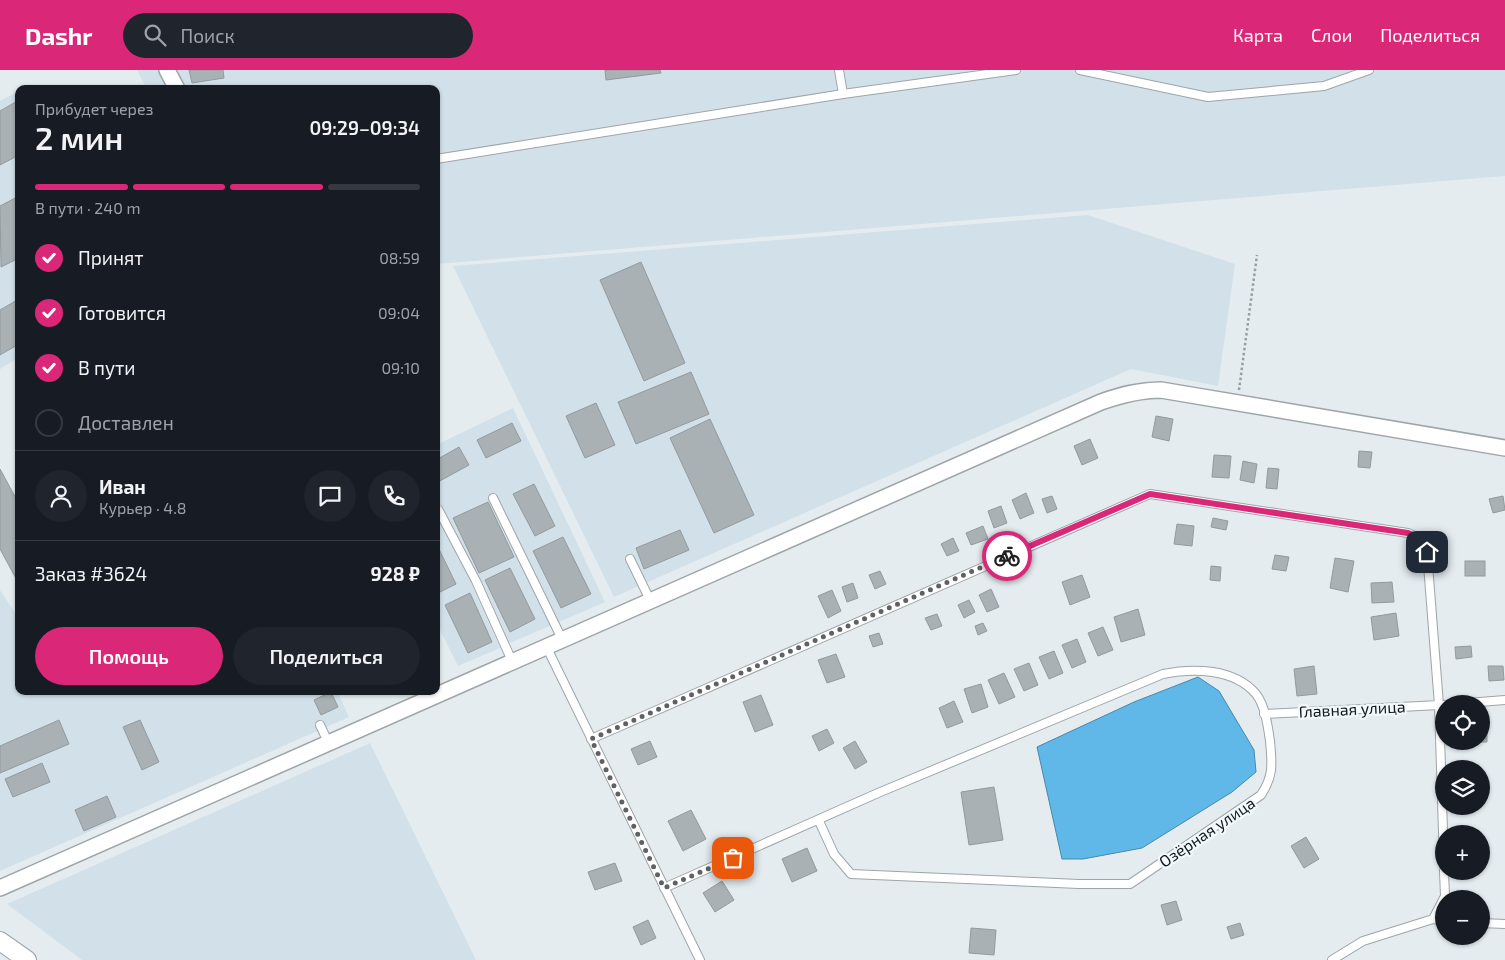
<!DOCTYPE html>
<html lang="ru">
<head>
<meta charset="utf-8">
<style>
	:root { --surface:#171b24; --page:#20242c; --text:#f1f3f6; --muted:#9ea1a6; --line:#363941; --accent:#db2777 }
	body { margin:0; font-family:"Exo 2",sans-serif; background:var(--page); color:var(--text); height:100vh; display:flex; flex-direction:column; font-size:19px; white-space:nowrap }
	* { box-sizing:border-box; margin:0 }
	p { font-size:16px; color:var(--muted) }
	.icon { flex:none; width:28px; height:28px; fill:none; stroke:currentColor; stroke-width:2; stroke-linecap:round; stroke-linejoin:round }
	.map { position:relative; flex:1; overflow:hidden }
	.panel { position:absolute; left:15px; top:15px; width:425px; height:610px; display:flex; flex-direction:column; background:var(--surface); border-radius:10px; box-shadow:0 1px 4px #0004 }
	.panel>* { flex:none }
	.buttons { position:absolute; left:1435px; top:625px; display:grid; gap:10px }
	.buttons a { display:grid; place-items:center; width:55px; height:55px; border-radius:50%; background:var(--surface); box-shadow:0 1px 4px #0004; font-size:25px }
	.pin { position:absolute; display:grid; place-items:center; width:42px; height:42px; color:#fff; margin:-21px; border-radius:10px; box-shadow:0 2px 8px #0006 }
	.courier { position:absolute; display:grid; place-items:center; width:50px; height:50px; margin:-25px; border:4px solid #db2777; border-radius:50%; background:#fff; color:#222; box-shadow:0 1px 6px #0007 }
	.summary em { font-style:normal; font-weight:600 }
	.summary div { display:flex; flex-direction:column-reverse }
	.summary { display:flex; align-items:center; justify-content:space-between; height:85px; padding:0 20px }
	h1 { font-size:32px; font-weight:600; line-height:38px }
	.bar { display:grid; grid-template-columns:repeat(4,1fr); gap:8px 5px; align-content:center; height:60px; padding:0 20px }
	.bar i { height:6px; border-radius:4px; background:var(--line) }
	.bar .on { background:var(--accent) }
	.bar p { grid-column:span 4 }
	.line { display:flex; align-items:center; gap:12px; padding:0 20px; border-top:1px solid var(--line) }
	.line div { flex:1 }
	.round { display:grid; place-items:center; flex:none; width:52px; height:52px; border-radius:26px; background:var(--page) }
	ol { padding:0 20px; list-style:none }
	li { display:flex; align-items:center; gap:15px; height:55px }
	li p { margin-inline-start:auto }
	li .icon { padding:5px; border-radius:50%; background:var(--accent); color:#fff; stroke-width:4 }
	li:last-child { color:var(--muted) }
	li i { width:28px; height:28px; border:2px solid var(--line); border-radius:50% }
	.primary-button { display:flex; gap:10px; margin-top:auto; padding:10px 20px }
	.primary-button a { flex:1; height:58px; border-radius:30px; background:var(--accent); color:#fff; font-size:20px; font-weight:600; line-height:58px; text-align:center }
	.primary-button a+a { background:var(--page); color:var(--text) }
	header { display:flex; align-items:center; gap:30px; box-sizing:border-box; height:70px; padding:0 25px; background:var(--accent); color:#fff }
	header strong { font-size:24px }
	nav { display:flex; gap:28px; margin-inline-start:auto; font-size:18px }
	.search { width:350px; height:45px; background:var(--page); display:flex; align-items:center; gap:12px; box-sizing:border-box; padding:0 18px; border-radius:28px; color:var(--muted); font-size:19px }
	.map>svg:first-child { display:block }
</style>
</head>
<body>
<header>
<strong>Dashr</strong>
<div class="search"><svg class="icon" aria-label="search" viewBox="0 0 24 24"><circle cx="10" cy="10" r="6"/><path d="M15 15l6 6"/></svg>Поиск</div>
<nav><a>Карта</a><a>Слои</a><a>Поделиться</a></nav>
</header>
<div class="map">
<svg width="1505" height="890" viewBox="0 0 1505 890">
	<rect width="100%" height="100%" fill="#e4ecf0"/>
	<g fill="#d1e0e9">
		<path d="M137 0H1505V106L436 194V19H147Z"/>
		<path d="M19 21V287L0 299V31Z"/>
		<path d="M1088 145 1235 194 1218 316 1131 299 614 527 453 196Z"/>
		<path d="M513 338 605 532 510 573 481 510 471 513 500 578 458 596 436 552V375Z"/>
		<path d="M0 520 19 549V621H337L349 647 0 801Z"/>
		<path d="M370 673 476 890H82L7 834Z"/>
	</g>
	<path fill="#5fb8e7" stroke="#4988aa" d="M1198 607 1219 621 1254 680 1256 702 1232 722 1142 778 1083 789H1062L1037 677 1134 632Z"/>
	<g fill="#aab1b5" stroke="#939a9e">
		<path d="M189 0H223L224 8 192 13Z"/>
		<path d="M605 0H660L661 3 606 10Z"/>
		<path d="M19 30V85L0 95V41Z"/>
		<path d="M19 126V188L1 197 0 136Z"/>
		<path d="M641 192 685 293 644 311 600 210Z"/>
		<path d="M19 229V274L0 285V240Z"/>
		<path d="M691 302 709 344 636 374 618 332Z"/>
		<path d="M596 333 615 375 585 388 566 346Z"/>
		<path d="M1156 346 1173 349 1169 371 1152 367Z"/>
		<path d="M710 349 754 445 714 463 670 368Z"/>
		<path d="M512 353 521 371 486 388 477 370Z"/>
		<path d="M1090 369 1098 388 1082 395 1074 376Z"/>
		<path d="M459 377 469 395 436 413V390Z"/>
		<path d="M1359 381 1372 382 1370 398 1358 397Z"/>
		<path d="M1214 385 1231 386 1229 408 1212 407Z"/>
		<path d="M1243 391 1257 394 1254 413 1240 410Z"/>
		<path d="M1268 398 1279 399 1277 419 1266 418Z"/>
		<path d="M0 399 19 434V514L0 479Z"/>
		<path d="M534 414 555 456 535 466 513 424Z"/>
		<path d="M1026 423 1034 443 1020 449 1012 430Z"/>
		<path d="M1052 426 1057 439 1047 443 1042 429Z"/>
		<path d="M1503 426 1505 440 1493 443 1489 429Z"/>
		<path d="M488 432 514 487 479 503 453 448Z"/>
		<path d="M1001 436 1007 453 994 458 988 441Z"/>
		<path d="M1213 448 1228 451 1226 460 1211 457Z"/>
		<path d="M1177 454 1194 456 1192 476 1174 474Z"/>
		<path d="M983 456 988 469 971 475 966 463Z"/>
		<path d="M680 460 689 480 644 499 636 478Z"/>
		<path d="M563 467 591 524 561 538 533 481Z"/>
		<path d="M953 468 959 481 947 486 941 474Z"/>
		<path d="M436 473 456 514 436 524Z"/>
		<path d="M1275 485 1289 487 1286 501 1272 499Z"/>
		<path d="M1335 488 1354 491 1348 522 1330 518Z"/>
		<rect x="1465" y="491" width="20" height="15"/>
		<path d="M1211 496 1221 497 1220 511 1210 510Z"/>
		<path d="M510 498 535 549 510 562 485 510Z"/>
		<path d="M880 501 886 514 875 519 869 505Z"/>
		<path d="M1082 505 1090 527 1070 535 1062 512Z"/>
		<path d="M1392 512 1394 532 1372 533 1371 513Z"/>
		<path d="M853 513 858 528 847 532 842 517Z"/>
		<path d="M991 519 999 537 987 542 979 525Z"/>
		<path d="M832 520 841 541 828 548 818 526Z"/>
		<path d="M470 523 492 572 468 583 445 535Z"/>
		<path d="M969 530 975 542 964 548 958 535Z"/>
		<path d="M1138 539 1145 565 1121 572 1114 547Z"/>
		<path d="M1396 543 1399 566 1374 570 1371 547Z"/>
		<path d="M937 544 942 556 931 560 925 548Z"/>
		<path d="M983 553 987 561 978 565 975 556Z"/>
		<path d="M1103 557 1113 580 1098 586 1088 563Z"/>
		<path d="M879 563 883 574 873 577 869 566Z"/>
		<path d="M1077 569 1086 592 1072 598 1062 575Z"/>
		<path d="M1471 576 1472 587 1456 589 1455 577Z"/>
		<path d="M1054 581 1063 603 1049 609 1039 587Z"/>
		<path d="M836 584 845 607 827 613 818 590Z"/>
		<path d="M1029 593 1038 615 1024 621 1014 599Z"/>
		<path d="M1314 596 1317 624 1297 626 1294 599Z"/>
		<path d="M1488 596H1503L1504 610 1489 611Z"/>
		<path d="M1004 603 1015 627 999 634 988 610Z"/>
		<path d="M981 614 988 637 972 643 964 619Z"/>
		<path d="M331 622 338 637 321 645 314 630Z"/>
		<path d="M761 625 773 655 755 662 743 632Z"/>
		<path d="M954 631 963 652 947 658 939 638Z"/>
		<path d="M59 650 69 674 0 703V676Z"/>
		<path d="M140 650 159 692 142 700 123 657Z"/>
		<path d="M827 659 834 673 819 681 812 666Z"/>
		<path d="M1481 659H1487V672H1470L1481 671Z"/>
		<path d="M650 671 657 687 638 695 631 679Z"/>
		<path d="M855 671 867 692 855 699 843 678Z"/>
		<path d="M42 693 50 712 13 727 5 709Z"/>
		<path d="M994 717 1003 770 969 775 961 722Z"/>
		<path d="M107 726 116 747 84 761 75 740Z"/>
		<path d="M691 740 706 769 683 781 668 751Z"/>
		<path d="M1306 767 1319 789 1304 798 1291 776Z"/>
		<path d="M807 778 817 801 792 812 782 789Z"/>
		<path d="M615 793 622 811 595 820 588 802Z"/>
		<path d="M722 811 734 830 715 842 703 823Z"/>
		<path d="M1176 831 1182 850 1167 855 1161 835Z"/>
		<path d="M648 850 656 868 641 875 633 857Z"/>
		<path d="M1240 853 1244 865 1231 869 1227 857Z"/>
		<path d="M971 858 996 860 994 885 969 883Z"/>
	</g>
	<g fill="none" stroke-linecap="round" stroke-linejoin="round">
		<defs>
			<g id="service">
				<path d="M839 0 843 24"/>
				<path d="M1080 0 1208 27 1324 16 1369 0"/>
				<path d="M436 89 843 24 1016 0"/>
				<path d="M493 428 562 569"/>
				<path d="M438 439 476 511 512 591"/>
				<path d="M630 489 650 530"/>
				<path d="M546 576 700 890"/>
				<path d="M1455 634 1505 630"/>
				<path d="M1444 635H1439L1444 793"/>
				<path d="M320 655 328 672"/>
				<path d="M591 669 1150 424 1408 463 1421 469 1427 482 1439 635 1264 644"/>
				<path d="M664 818 878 723 1163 604C1193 598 1234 598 1256 624 1265 635 1268 657 1270 671 1272 694 1274 705 1261 725L1130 814H1079L851 804 834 784 819 751"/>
				<path d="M1433 849 1444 851"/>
				<path d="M1481 853 1505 854"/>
				<path d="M1332 890 1363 871 1433 849 1445 826 1444 801"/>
			</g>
			<g id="minor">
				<path d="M167 0 177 19"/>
				<path d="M0 818 1101 332C1121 325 1139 320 1161 320L1505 378"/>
			</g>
			<path id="tertiary" d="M0 871 27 890"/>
		</defs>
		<use href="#service" stroke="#9ea5a9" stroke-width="10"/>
		<use href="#minor" stroke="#9ea5a9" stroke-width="18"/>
		<use href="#tertiary" stroke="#9ea5a9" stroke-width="20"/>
		<path stroke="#979da0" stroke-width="2.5" stroke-dasharray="2.5 2.5" stroke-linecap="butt" d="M1239 320 1257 185"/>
		<use href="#service" stroke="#fff" stroke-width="8"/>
		<use href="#minor" stroke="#fff" stroke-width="15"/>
		<use href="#tertiary" stroke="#fff" stroke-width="18"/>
	</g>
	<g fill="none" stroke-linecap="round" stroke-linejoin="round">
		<path stroke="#5e6265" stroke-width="5" stroke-dasharray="0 9" d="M733 788 664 818 591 669 1007 486"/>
		<path stroke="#db2777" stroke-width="6" d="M1007 486 1150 424 1408 463 1421 469 1427 482"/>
	</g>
	<g text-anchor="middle" stroke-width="4.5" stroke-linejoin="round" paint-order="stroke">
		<g font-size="16" fill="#16181a" stroke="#f1f9fd">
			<text transform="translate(1352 639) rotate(-3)" y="6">Главная улица</text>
			<text transform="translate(1207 762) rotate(-34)" y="6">Озёрная улица</text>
		</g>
	</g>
</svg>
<div class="buttons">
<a><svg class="icon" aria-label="locate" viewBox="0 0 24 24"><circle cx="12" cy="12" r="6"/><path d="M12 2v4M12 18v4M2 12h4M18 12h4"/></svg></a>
<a><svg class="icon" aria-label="layers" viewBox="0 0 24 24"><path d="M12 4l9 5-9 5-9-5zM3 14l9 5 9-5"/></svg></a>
<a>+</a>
<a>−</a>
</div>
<div class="pin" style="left:733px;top:788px;background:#ea580c"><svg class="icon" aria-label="bag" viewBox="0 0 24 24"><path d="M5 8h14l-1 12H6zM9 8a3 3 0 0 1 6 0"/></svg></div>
<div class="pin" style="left:1427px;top:482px;background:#1f2937"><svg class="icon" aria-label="home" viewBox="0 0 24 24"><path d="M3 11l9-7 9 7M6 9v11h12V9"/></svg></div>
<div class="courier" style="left:1007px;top:486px"><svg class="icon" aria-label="bike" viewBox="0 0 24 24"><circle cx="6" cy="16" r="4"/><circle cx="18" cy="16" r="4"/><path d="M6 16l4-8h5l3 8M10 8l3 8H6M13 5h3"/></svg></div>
<section class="panel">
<div class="summary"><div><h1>2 мин</h1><p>Прибудет через</p></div><em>09:29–09:34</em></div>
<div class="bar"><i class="on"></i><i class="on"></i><i class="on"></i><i></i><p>В пути · 240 m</p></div>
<ol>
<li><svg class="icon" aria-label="check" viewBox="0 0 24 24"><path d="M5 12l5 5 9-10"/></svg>Принят<p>08:59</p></li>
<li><svg class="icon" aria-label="check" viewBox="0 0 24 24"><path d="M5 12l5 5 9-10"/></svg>Готовится<p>09:04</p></li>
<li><svg class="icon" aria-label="check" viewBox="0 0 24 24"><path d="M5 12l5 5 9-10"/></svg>В пути<p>09:10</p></li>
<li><i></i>Доставлен</li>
</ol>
<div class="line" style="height:90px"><a class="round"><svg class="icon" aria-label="person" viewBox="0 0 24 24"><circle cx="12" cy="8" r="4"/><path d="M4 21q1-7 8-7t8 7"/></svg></a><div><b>Иван</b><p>Курьер · 4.8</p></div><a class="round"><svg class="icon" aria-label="chat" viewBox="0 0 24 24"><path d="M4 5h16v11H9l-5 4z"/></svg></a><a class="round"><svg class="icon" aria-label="phone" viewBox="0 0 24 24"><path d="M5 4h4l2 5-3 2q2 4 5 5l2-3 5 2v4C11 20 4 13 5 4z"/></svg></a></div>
<div class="line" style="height:65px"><div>Заказ #3624</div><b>928 ₽</b></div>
<div class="primary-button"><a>Помощь</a><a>Поделиться</a></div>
</section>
</div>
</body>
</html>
